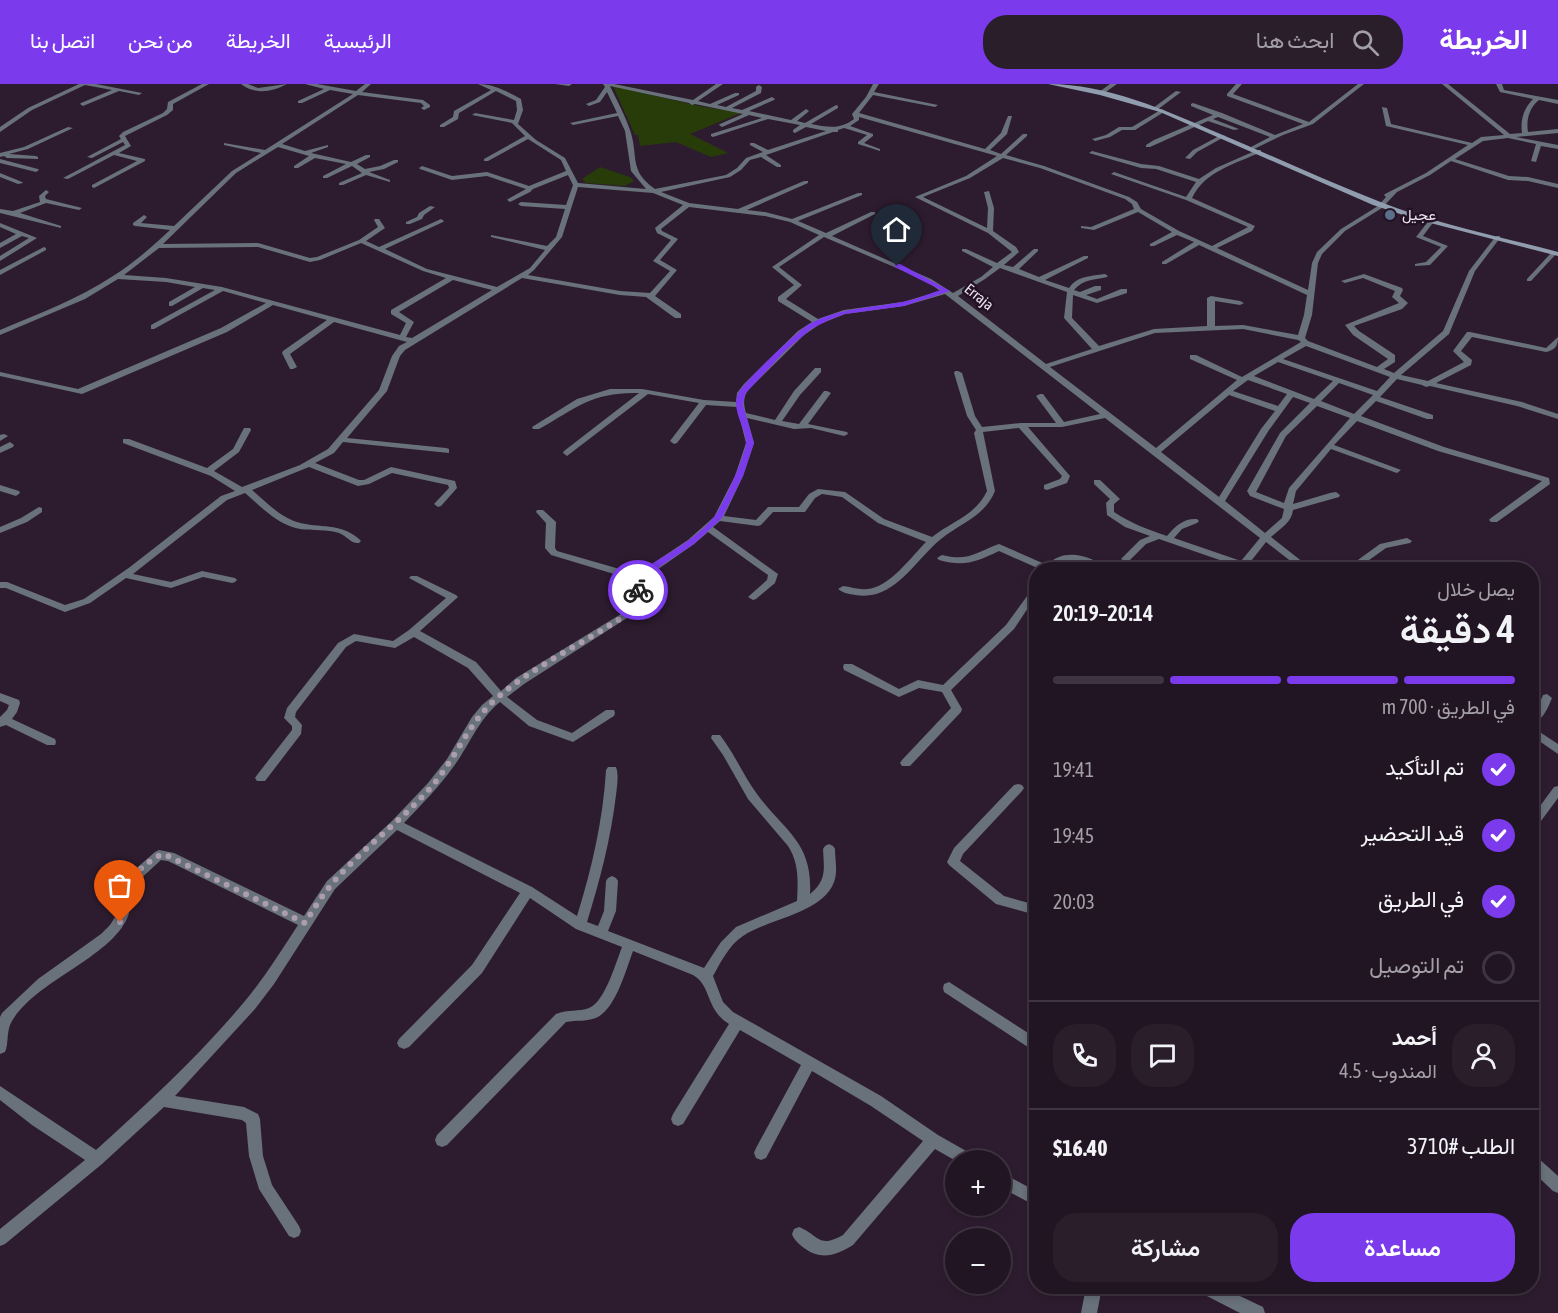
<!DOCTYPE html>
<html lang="ar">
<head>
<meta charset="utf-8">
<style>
	:root { --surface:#221523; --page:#2a1e2b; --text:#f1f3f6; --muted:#a29fa6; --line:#3f3441; --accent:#7c3aed }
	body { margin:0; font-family:"Asap Condensed",Vazirmatn,sans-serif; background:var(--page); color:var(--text); direction:rtl; height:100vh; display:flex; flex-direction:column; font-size:22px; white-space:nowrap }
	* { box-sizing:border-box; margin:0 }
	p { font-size:20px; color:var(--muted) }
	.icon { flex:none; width:33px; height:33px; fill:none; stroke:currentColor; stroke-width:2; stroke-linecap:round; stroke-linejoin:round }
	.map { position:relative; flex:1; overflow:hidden; direction:ltr }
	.side { position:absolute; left:1029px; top:478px; width:510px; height:732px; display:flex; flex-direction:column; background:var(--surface); border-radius:24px; box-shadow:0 3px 9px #0003,0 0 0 2px var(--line); direction:rtl }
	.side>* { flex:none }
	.fabs { position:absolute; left:945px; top:1066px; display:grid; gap:12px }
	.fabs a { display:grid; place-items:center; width:66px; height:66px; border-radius:50%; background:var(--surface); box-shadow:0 3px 9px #0003,0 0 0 2px var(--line); font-size:30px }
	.pin { position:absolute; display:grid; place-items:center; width:51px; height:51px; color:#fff; margin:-62px -26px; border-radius:50% 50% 50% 0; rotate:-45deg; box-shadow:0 0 6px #0007 }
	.pin .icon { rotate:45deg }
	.courier { position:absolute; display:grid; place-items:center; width:60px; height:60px; margin:-30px; border:4px solid #7c3aed; border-radius:50%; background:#fff; color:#222; box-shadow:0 2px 8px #0007 }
	.summary em { font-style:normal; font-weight:600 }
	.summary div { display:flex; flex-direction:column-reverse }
	.summary { display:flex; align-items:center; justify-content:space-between; height:102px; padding:0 24px }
	h1 { font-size:39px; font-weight:600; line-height:45px }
	.bar { display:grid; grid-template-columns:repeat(4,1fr); gap:9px 6px; align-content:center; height:72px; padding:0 24px }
	.bar i { height:8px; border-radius:4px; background:var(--line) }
	.bar .on { background:var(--accent) }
	.bar p { grid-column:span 4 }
	.line { display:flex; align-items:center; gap:15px; padding:0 24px; border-top:2px solid var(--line) }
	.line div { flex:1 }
	.round { display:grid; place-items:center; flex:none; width:63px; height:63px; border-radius:24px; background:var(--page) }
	ol { padding:0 24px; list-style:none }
	li { display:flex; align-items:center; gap:18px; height:66px }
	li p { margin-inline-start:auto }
	li .icon { padding:6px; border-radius:50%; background:var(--accent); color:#fff; stroke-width:4 }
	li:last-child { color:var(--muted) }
	li i { width:33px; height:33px; border:3px solid var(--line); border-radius:50% }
	.button { display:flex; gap:12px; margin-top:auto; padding:12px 24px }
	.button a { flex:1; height:69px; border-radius:24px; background:var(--accent); color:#fff; font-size:24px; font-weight:600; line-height:69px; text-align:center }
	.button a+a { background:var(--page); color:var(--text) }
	header { display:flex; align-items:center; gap:36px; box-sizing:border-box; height:84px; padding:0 30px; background:var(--accent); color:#fff }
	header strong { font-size:28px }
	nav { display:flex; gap:33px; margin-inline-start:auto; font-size:21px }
	.search { width:420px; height:54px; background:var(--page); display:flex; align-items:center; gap:15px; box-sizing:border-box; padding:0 21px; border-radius:24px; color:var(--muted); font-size:22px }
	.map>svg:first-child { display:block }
</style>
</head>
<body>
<header>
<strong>الخريطة</strong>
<div class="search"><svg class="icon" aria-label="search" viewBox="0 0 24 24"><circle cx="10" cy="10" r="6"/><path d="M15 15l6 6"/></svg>ابحث هنا</div>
<nav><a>الرئيسية</a><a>الخريطة</a><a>من نحن</a><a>اتصل بنا</a></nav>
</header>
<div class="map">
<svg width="1558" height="1229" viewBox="0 0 1558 1229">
	<rect width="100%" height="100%" fill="#2d1c2f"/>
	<g fill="#273c08">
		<path d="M613 2 699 22 741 29 690 50 728 69 711 73 676 58 640 62 638 51H635Z"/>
		<path d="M600 83 630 93 634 97 625 102 586 99 582 95Z"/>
	</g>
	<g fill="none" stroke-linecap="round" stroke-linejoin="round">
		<g fill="#69717b" fill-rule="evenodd">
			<path d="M79 0H96L142 9 139 11 119 7 83 22 80 20 81 19 112 6 85 1 32 26 0 48V43L28 24Z"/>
			<path d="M202 0H209L173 20V26L167 31 125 52 131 62 119 69 145 75V77L94 104 92 103V101L137 77 114 71 68 95 63 94 125 61 123 58 92 74 87 73 121 55 119 52 123 48 163 29 167 25 168 18Z"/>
			<path d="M241 0H248L258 4 287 0C272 8 255 11 241 0Z"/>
			<path d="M305 0H317L356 7 365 0H371L362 8 423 16 430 21V23L424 26 421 24 424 22 421 19 358 11 282 60 305 67 328 61V63L311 69 351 78 366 71H370V73L357 80 365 85 380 82 394 76H398V78L384 85 369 88 390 96V98L366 91 343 101H339V99L362 89 352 82 327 94H323V92L346 80 315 74 298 84H294V82L309 72 278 63 236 89 163 160 258 159 310 174 317 173 359 156 378 143 374 136 375 135H379L385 144 366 157 379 163 441 135 444 137 443 138 385 165 427 185 497 203 530 184 545 166 491 153V151L547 162 556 153 565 125 521 122 518 120 521 118 566 121 573 101 568 91 533 105 530 108 510 118 507 116 508 115 526 105 487 92 452 96 420 85 419 84 422 82 452 92 487 88 529 102 566 87 561 76 528 55 488 77H484V75L525 52 512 39 472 31 475 29 514 36 517 26 516 17 496 7 459 29 458 35 444 43H440V41L453 33 454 27 491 6 478 0C494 0 508 8 521 15L523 26 518 40 536 56 565 74 578 99 646 105 631 87 625 47 618 32 573 41 570 39 617 29 607 8 600 18 589 22 586 20 596 16 605 3 603 0H614L693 16 716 0H723L698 17 710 20 735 9H739V11L717 21 726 23 756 7V3L759 1 762 3 761 9 732 24 742 26 772 13 775 15 774 16 749 27 791 36 806 25 809 27 808 28 797 37 805 39 836 21 838 22V24L811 40C827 43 840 46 854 35L852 30 866 13 873 0H879L874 8 938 21 935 23 873 11 859 29 985 65 1001 49 1008 32H1012L1007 50 990 66 1001 70 1023 50H1027V52L1006 71 1044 82 1129 113 1137 118 1141 125 1179 147 1212 162 1248 143 1186 116 1111 90 1114 88 1186 113 1196 98 1156 85 1141 84 1089 69 1092 67 1141 80 1159 82 1199 95 1216 84 1257 66H1261V68C1235 80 1205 87 1192 114L1255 142 1252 147 1217 164 1308 206 1312 179 1317 168 1341 145 1378 122 1386 113 1384 111 1385 110 1426 89 1468 61 1386 42 1382 23 1387 24 1391 40 1472 59 1481 53 1504 51 1442 0H1448L1510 50 1522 49C1520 36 1524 24 1533 15L1500 8 1496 0H1502L1504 6 1558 16V20L1539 16C1529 24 1526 36 1528 48L1558 45V49L1516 53 1558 61V65L1541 62 1536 78 1531 77 1536 60 1508 54 1483 57 1455 75 1509 92 1528 93 1558 100V104L1528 97 1508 96 1451 77 1430 91 1397 108 1382 124 1345 147 1322 170 1318 179 1312 231 1305 254 1308 257 1377 283 1388 275 1353 251 1345 241 1399 219 1392 213 1395 207 1363 194 1345 199 1341 197 1364 190 1402 204 1403 206 1400 212 1408 219 1402 225 1354 242 1359 247 1395 271V278L1384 285 1394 289 1443 247 1469 187 1496 152H1500V154L1475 187 1449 250 1401 291 1428 297 1464 278 1453 267 1467 248H1470L1546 264 1558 253C1558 262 1555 266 1546 268L1472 253 1461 267 1472 276 1471 281 1436 299 1522 318 1558 330V335L1517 322 1430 302 1426 303 1422 301 1397 295 1380 313 1433 331V335H1427L1376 317 1361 332 1444 363 1549 394 1550 400 1497 438H1491L1489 436 1491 434 1542 397 1438 367 1357 337 1334 361 1401 386 1397 389 1394 388 1331 365 1296 407 1293 420 1330 409 1336 408 1340 411 1339 413 1293 426C1292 438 1280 445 1271 453L1313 486H1302L1266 458 1244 486H1234L1237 482 1159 455 1146 460 1129 477 1126 478 1121 475 1140 456 1150 452 1125 443 1107 431 1106 419 1110 415 1094 400V396H1100L1120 415 1114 420V428C1132 440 1147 445 1167 452 1175 442 1184 434 1197 435L1199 437 1197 439 1182 445 1174 454 1241 477 1260 454 1105 334 1062 343H1028L1070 392 1067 399 1047 406 1044 405V401L1060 395 1062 392 1019 344 983 348 995 407C985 432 961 439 941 455 915 476 894 518 855 511 849 510 843 509 838 505L843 502C851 503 859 506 867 505 889 504 912 472 926 458L878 439 842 413 822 410 815 414 805 428H773L761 441 758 442 720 437 713 443 778 490 775 499 756 515 753 516 748 513 767 496 768 491 708 448 694 460 644 495 643 513 627 534 524 600 507 613 537 636 572 649 606 626H614L615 629 614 632 573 658 529 642 500 618C478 636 470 660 454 682 439 703 421 721 404 739L532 803 577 832C592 784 603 736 606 686L608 683H616C619 691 617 702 616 711 611 754 600 796 587 838L598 842 604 827 606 797 608 794 612 792 616 794 618 797 616 827 608 847 704 884 721 858 736 843 797 817C798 796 799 779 788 762L748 715 723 671 711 654 712 651H720L725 658C737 675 745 694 757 710 784 747 813 758 810 810 827 796 824 785 823 765L825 762 829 760 833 762 835 765C835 775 838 788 834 798 823 829 768 835 743 852 729 861 721 878 713 892L723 918 733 928 881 1012 938 1051 975 1072 977 1077H956L935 1065 853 1161C836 1171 822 1177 804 1164 799 1160 794 1156 792 1150L794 1145 799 1143C819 1151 818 1165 843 1151L923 1057 871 1022 812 987 766 1074 761 1076 756 1074 754 1069 756 1064 801 981 740 946 683 1040 678 1042 673 1040 671 1035 673 1030 729 940C705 925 712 902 693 891L633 867C626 886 616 923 598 933 588 938 576 936 566 938L447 1061 442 1063 437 1061 435 1056 437 1051 556 930C568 925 579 928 589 924 605 918 616 878 622 863L576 845 530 814 482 889 409 963 404 965 399 963 397 959 399 955 472 881 520 809 397 746 335 805 274 900 255 925 175 1012 244 1023 258 1030 260 1035 263 1072 272 1101 299 1142 301 1147 299 1152 294 1154 289 1152 259 1105 249 1072 246 1039 242 1036 164 1023 102 1080 5 1160 0 1162V1145L85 1076 32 1041 0 1016V1002L96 1066C148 1019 200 971 245 917 265 893 281 867 298 841L168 777 161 776 124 810 122 817 129 829C116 872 37 895 12 937 6 946 9 959 5 968L0 970V933L2 929 38 895 101 850 110 841 117 830 110 818 115 803 155 768 159 766 174 769 304 832 327 797 392 737 428 699 447 675 472 633 482 621 493 612 468 584 414 553 395 564 356 557 346 563 296 628 295 633 302 641 301 650 265 697H257L255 694 257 691 292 646V642L284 634 287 624 338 559 354 550 393 557 409 546 446 514 409 494 411 492H417L456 511 458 513 420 547 476 578 501 607 516 594 621 530 633 513 634 496 551 471 545 464 546 439 536 428 537 426H543L556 438 555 464 557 467 637 490 688 456 714 433 735 392 746 359 737 323 706 321 677 359 674 360 670 357 699 319 648 310 567 372 563 369 564 367 639 309C592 308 578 323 539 345H533L532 343 577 315 610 305H642L704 316 736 318 737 309 744 300 798 247 812 238 778 217V213L794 201 772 183 819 151 790 138 765 132 689 123 661 145 662 147 678 155 660 176 677 186 655 212 681 230V234H675L646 213 620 211 522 194 405 266 400 272 387 307 347 354 446 364 449 365V369L343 358 334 369 315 379 359 396H364L391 383 455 397 457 404 441 422 438 423 434 420 449 404 448 401 392 389 369 400 358 402 309 383 252 406C265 417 280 433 297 438 320 445 340 438 359 455L361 457 359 459C351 460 347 452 339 449 327 445 313 447 300 445 278 441 261 423 245 409L227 416 133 490 171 498 202 487 235 494 237 496 235 498 232 499 203 493 171 504 126 494 90 519 65 528 6 504H0V498H7L65 521 84 515 130 483 221 412 235 407 211 392 123 359V355H129L207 384 233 365 244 344H250L251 346 239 368 214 387 242 403 300 381 328 365 379 306 392 272 399 262 407 258 334 238 290 270 297 283 293 285H290L282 269 283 267 327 236 273 221 227 248 82 310 0 292V288L78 305 221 244 266 219 223 207 154 245H151V241L215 206 203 204 172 222H169V218L195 203 166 198 118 195 85 215 0 251V246C38 230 78 215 113 192 134 179 153 162 170 146L135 142 133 141V139L144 131 147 133 141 139 174 142 232 87 261 69 224 61V59L265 66 353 10 330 6 302 19H298V17L324 5ZM610 2 689 19 692 21 695 20 743 30 720 40 719 41 722 43 749 31 762 34 711 50V52L713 53 768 35 800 41 793 46V48L795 49 806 43 826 47 768 66 754 59H750V61L763 68 746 74 737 84 726 91 655 105C628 86 639 72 630 46 625 31 617 17 610 2ZM859 33 997 72 966 92 915 113 988 149 1012 168 997 179 966 165H962V167L993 183 981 193 953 209 931 195 832 152 875 130V128H871L826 149 798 137 862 111V109H858L792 135 765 128 747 126 808 99V97H804L738 125 689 119 661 108 730 93 741 86 750 76 761 73 777 83H781V81L766 71 833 48H838V46L844 44 867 51 858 58V60L880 67V65L864 59 873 52V50L850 42 859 36ZM1003 74 1040 84 1125 115 1132 120 1134 125 1091 143 1081 142V144L1094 146 1138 128 1172 148 1150 160V162H1154L1177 151 1194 158 1162 178V180H1166L1199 161 1307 211 1304 231 1298 251 1243 241 1215 242V217L1240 221 1244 219 1240 217 1211 212 1207 214V242L1154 245 1099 262 1072 234 1073 211 1097 219 1127 209V205H1121L1097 215 1086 211 1101 206V202H1095L1080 208 1074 206C1083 195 1095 196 1107 193L1108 192 1105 190C1091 192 1077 192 1069 204L1045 196 1088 174V172H1084L1039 193 1019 185 1038 167V165H1034L1013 183 1004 181 1019 168 1016 163 993 147 994 124 989 107 984 108 988 124 987 144 923 113 970 94ZM578 103 653 109 683 121 655 144 657 149 671 156 653 177 670 187 650 209 620 207 528 191 534 186 562 153ZM824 153 927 197 940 207 903 218 844 226 818 235 786 215 802 201 779 183ZM361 159 423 187 446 194 391 226V230L406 239 400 251 222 203 166 194 124 191 159 164 258 163 310 178 320 176ZM1000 184 1067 208 1064 234 1092 265 1046 280 958 212 985 195ZM453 196 492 206 412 254 406 253 414 238 399 228ZM945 210 1100 330 1064 338 1043 310H1040L1036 312 1056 339H1021L982 343 975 332 962 289 958 287H955L954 289 967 332 976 346 974 349 987 407C976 431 951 438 932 453L884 435 845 408 818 405 809 410 799 423H768L756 436 724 432 743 392 754 359 747 334 794 345 811 344 844 352 848 350 847 348 808 340 831 309 827 307H824L799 340 782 337 800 311 821 288V284H815L794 307 775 336 746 329C743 319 743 311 750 304L804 251 820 240 845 230 904 222ZM1243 245 1298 256 1301 258 1242 293 1196 271H1190V275L1237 296 1156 364 1050 283 1155 249ZM1306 262 1390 293 1377 307 1283 275ZM1278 278 1333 297 1314 315 1254 292ZM1248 296 1287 310 1278 322 1233 307ZM1339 299 1373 311 1354 330 1321 317ZM1229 311 1275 327 1261 345 1219 413 1161 368ZM1293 313 1310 319 1280 349 1247 407 1250 412 1284 425 1282 434 1265 449 1225 417 1269 346ZM1317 322 1350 334 1289 404 1284 419 1256 408 1286 352Z"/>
			<path d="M555 0H572L569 2Z"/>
			<path d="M1110 0H1117L1103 10H1099V8Z"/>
			<path d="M1236 0H1242L1233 10 1309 38 1358 0H1364L1313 40 1283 51 1254 65 1249 64 1270 53 1218 33 1213 35 1239 45 1234 46 1208 37 1150 63H1146V61L1154 56 1213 31 1191 22V20L1193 19 1222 29 1275 51 1303 40 1227 12V10Z"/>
			<path d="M1176 7 1181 8 1157 26H1153V24Z"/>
			<path d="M1162 25 1165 27 1164 28 1135 46H1122L1110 53 1095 57 1092 55 1106 51 1119 43H1132Z"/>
			<path d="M68 43 73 44 28 65 9 70 36 72 38 73V75L7 74 4 72 0 73V69L24 63Z"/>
			<path d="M1221 51 1226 52 1197 68 1190 75 1185 74 1193 66Z"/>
			<path d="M0 75 38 85 39 86 36 88 0 79Z"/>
			<path d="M0 89 22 98 23 99 18 100 0 93Z"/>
			<path d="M46 106 49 108 45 112 46 115 82 124 79 126 46 119 20 129 61 142V144L0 129V125L13 127 40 118 39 112Z"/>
			<path d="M430 122 435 123 424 131 422 135 410 140H406V138L417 133 419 129Z"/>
			<path d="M1430 135 1435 136 1423 152 1448 162 1430 181 1415 182V180L1426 178 1441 163 1416 153Z"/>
			<path d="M0 139 37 154 0 177V172L29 154 22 152 0 164V159L16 150 0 143Z"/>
			<path d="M44 163 46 164V166L0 191V186Z"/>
			<path d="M1552 168 1557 169 1531 197H1527V195Z"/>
			<path d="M4 350 8 352 0 357V351Z"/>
			<path d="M10 358 14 361 13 363 0 369V363Z"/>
			<path d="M0 401 19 407 20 409 16 412 0 407Z"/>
			<path d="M39 423 42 424V428L27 438 0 449V443L21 434Z"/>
			<path d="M1407 454 1412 457 1410 459 1386 464 1355 486H1344L1380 460Z"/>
			<path d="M999 460 1047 481C1064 463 1092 471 1108 486 1103 486 1097 487 1093 485 1075 479 1069 468 1053 486H1042L999 467C976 478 964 483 939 476L937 474 942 471C968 478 976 468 999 460Z"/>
			<path d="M1036 503V512L1014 545 951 606 962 625 961 628 910 682H902L900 679 902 676 951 624 942 608 919 604 899 613 844 586 843 583 844 580H852L899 605 918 596 943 601 1006 541 1033 504Z"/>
			<path d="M0 609 19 616 20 619 17 628 12 635 55 655 56 658 55 661H47L6 641 0 643V633L7 626 9 621 0 617Z"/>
			<path d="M1547 610 1552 614C1548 624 1542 637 1532 641V630L1538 623 1543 611Z"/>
			<path d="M1532 643 1558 660V670L1532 652Z"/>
			<path d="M1018 700 1022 701 1024 704 1022 707 963 770 960 777 1004 812 1036 821V831L996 820 949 781 947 778 954 764 1014 701Z"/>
			<path d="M1558 702V714L1538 741 1532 742V733L1554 703Z"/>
			<path d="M949 898 1036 954V967L1031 965 944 908 943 904 944 900Z"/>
			<path d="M1532 1071 1537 1073 1558 1092V1109L1553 1107 1532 1087Z"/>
			<path d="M1000 1088 1036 1107V1122L1000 1103Z"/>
			<path d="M1086 1203H1102L1097 1229H1081Z"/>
			<path d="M1196 1203H1221L1263 1223 1265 1229H1240L1199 1208Z"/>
		</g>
		<path fill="#909dae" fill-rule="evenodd" d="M1048 0C1107 0 1165 26 1218 49 1271 71 1324 96 1378 117 1435 140 1498 152 1558 168V172L1415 135 1373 121 1160 28 1100 11Z"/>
	</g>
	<path fill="#7c3aed" d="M895 180H900L950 207 904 222 845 230 831 235 811 245 785 267 745 310 743 321 754 359 743 392 722 434 694 460 647 491 644 495 641 508H635V494L641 487C665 471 695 456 714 433 722 423 746 371 746 358 745 342 731 326 738 310 742 299 798 247 809 240 839 224 869 224 902 218 915 216 928 210 941 206L895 183Z"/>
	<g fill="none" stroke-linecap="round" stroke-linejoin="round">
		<path stroke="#ab9dac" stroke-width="6" stroke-dasharray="0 10.8" d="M120 838 123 829 116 818C117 805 151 772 164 770L305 839C313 826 321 813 331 801 361 765 401 738 432 702 456 674 469 638 497 614 535 581 583 560 624 532L634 520 638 506"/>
	</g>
	<circle fill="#5c6f8a" stroke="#231225" stroke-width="2" cx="1390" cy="131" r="6"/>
	<g text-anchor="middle" stroke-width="5" stroke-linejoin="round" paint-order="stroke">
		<g font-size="15" fill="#efe3f0" stroke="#231225" text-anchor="start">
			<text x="1402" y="136">عجيل</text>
		</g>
		<g font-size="15" fill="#efe3f0" stroke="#231225">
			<text transform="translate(979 213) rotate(39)" y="5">Erraja</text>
		</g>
	</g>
</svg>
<div class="fabs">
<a>+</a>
<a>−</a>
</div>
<div class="pin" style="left:120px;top:838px;background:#ea580c"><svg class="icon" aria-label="bag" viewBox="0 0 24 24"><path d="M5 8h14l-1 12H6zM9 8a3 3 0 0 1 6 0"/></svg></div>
<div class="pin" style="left:897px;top:182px;background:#1f2937"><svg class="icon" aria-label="home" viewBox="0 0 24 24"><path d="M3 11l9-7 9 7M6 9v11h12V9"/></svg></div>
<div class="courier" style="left:638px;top:506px"><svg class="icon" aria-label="bike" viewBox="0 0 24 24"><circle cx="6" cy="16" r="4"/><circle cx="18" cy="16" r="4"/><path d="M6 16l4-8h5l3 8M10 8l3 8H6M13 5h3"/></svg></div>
<section class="side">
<div class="summary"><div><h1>4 دقيقة</h1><p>يصل خلال</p></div><em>20:14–20:19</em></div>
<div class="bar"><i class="on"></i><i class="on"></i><i class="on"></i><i></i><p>في الطريق · 700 m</p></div>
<ol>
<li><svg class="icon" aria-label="check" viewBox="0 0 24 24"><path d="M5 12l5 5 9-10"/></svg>تم التأكيد<p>19:41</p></li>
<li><svg class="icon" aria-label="check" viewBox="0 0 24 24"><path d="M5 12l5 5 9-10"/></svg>قيد التحضير<p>19:45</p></li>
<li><svg class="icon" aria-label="check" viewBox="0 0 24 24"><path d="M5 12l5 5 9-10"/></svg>في الطريق<p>20:03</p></li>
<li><i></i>تم التوصيل</li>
</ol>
<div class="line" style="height:108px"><a class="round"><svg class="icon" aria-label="person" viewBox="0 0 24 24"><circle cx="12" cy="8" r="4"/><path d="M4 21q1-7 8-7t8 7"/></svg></a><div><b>أحمد</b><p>المندوب · 4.5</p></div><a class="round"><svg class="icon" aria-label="chat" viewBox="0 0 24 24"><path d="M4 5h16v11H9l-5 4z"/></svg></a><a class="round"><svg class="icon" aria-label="phone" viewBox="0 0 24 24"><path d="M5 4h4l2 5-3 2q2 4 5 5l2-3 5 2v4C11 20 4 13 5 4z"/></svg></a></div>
<div class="line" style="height:78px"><div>الطلب #3710</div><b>$16.40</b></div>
<div class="button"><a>مساعدة</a><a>مشاركة</a></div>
</section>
</div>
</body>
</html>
